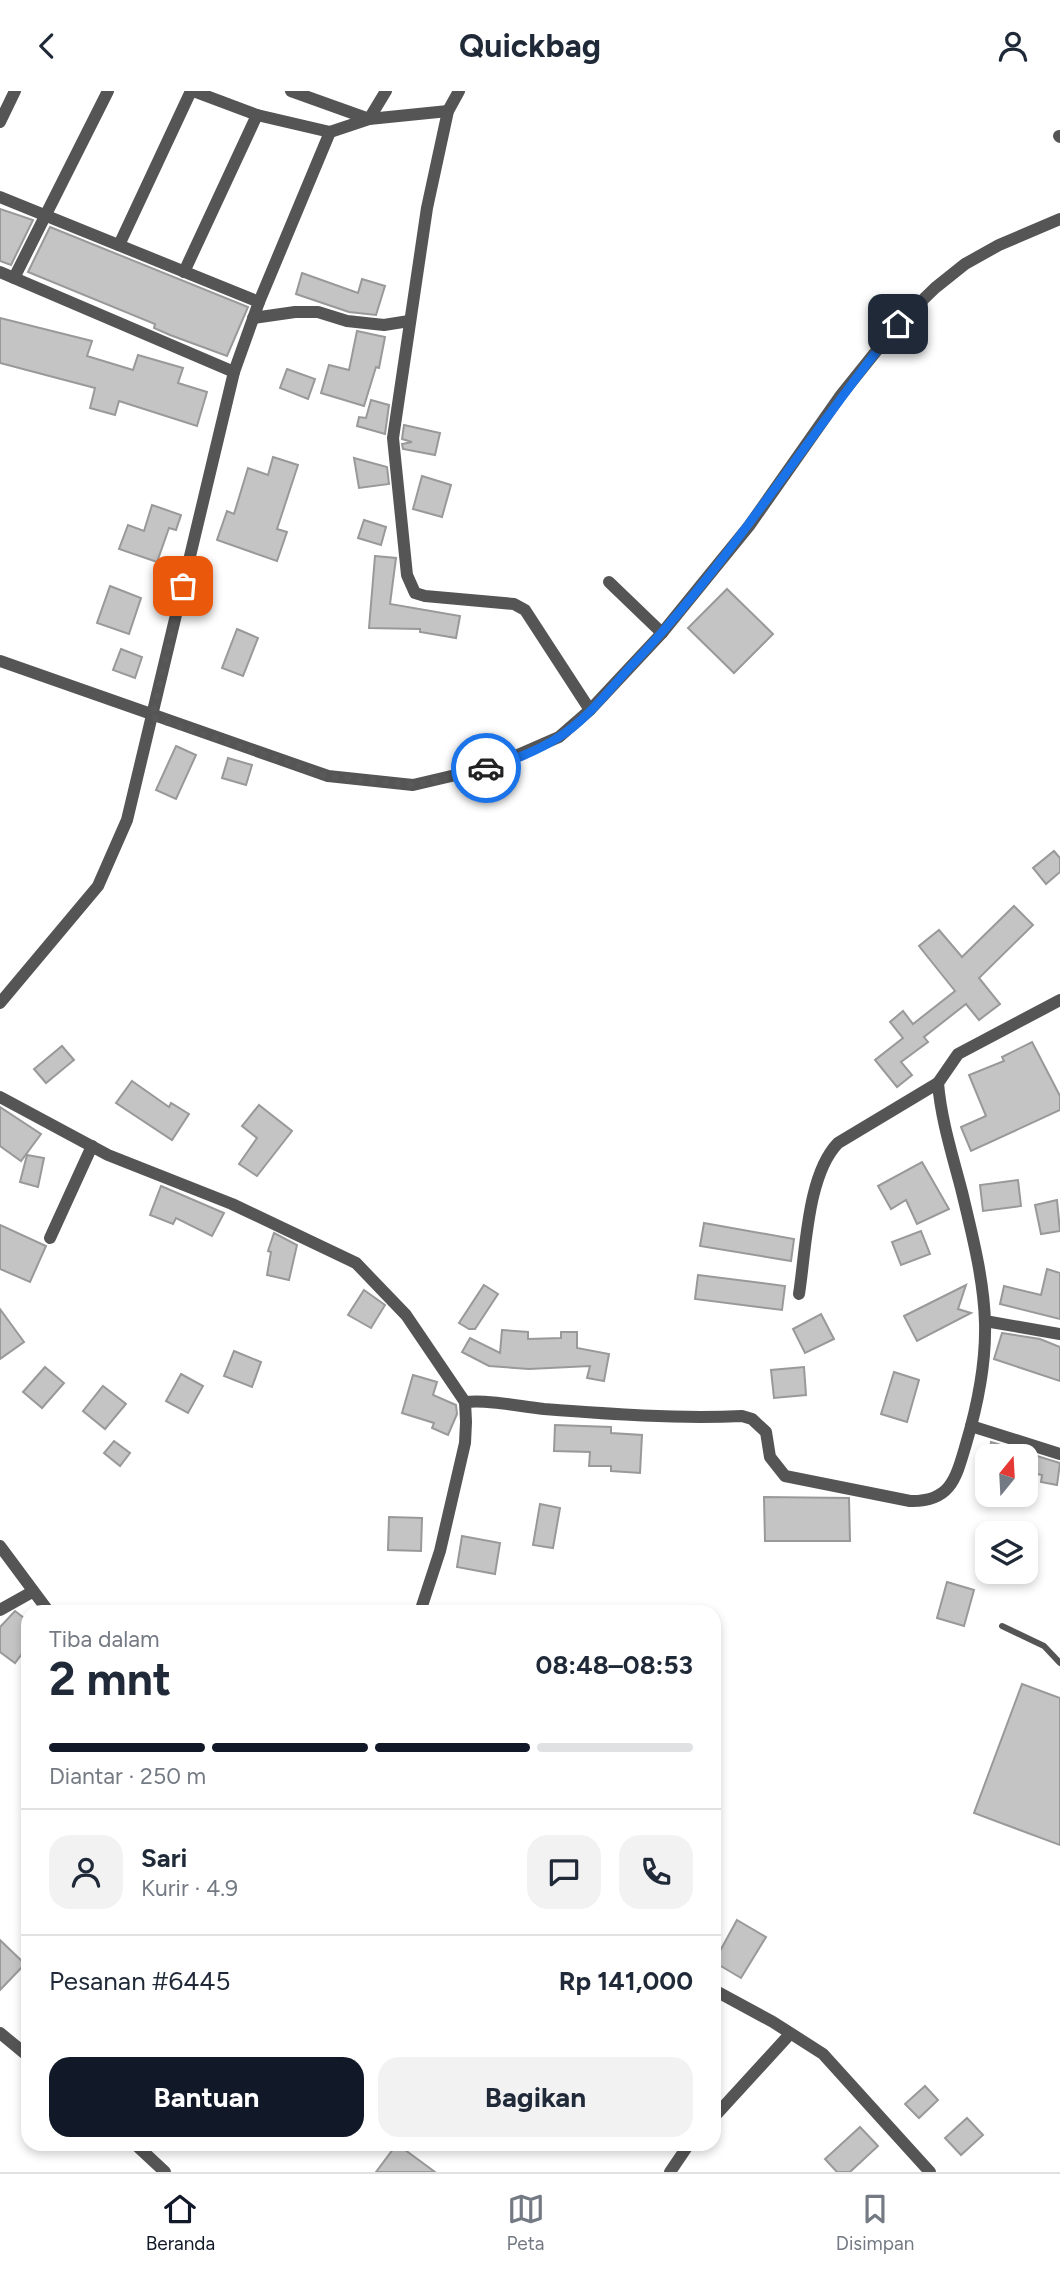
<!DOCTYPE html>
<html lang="id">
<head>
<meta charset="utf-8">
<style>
	:root { --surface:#fff; --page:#f2f2f3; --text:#1f2937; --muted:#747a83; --line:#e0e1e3; --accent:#111827 }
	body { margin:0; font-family:Figtree,sans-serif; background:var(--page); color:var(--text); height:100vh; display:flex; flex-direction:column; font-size:26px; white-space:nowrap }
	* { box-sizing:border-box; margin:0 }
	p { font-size:23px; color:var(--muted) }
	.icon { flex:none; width:38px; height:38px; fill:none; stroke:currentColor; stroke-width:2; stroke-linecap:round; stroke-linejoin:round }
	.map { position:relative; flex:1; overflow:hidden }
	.drawer { position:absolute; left:21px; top:1514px; width:700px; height:546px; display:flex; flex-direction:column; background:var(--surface); border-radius:21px; box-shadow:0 4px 10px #0003 }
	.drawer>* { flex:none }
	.needle { width:46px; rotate:18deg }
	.fabs { position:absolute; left:975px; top:1353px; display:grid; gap:14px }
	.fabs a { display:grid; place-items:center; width:63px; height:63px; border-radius:14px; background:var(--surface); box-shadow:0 4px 10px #0003; font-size:35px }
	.pin { position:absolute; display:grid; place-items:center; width:60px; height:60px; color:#fff; margin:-30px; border-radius:14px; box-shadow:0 4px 10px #0006 }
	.courier { position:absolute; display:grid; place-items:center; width:70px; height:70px; margin:-35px; border:5px solid #1a73e8; border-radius:50%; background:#fff; color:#222; box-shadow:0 2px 9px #0007 }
	.headline em { font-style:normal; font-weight:700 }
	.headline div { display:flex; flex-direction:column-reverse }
	.headline { display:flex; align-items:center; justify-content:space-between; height:119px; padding:0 28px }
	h1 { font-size:46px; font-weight:700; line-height:52px }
	.bar { display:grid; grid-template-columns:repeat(4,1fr); gap:10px 7px; align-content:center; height:84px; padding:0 28px }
	.bar i { height:9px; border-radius:5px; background:var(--line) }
	.bar .on { background:var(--accent) }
	.bar p { grid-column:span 4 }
	.line { display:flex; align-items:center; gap:18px; padding:0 28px; border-top:2px solid var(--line) }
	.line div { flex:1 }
	.round { display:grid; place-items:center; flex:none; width:74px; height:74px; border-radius:21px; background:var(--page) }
	.action { display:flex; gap:14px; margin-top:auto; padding:14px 28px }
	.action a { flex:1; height:80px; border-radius:21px; background:var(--accent); color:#fff; font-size:28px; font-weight:700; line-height:80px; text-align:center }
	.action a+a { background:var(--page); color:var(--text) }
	header { display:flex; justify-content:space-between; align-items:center; height:91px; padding:0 28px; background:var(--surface); font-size:32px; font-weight:700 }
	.tabs { display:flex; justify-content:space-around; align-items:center; height:98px; border-top:2px solid var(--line); background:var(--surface); font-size:19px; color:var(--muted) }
	.tabs a { display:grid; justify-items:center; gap:4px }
	.tabs .on { color:var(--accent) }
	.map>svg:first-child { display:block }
</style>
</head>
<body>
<header><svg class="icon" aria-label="back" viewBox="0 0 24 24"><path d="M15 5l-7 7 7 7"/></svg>Quickbag<svg class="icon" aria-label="person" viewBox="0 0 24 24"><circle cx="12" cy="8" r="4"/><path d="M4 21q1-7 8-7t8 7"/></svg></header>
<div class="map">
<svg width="1060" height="2081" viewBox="0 0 1060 2081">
	<rect width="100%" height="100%" fill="#fff"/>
	<g fill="#c4c4c4" stroke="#999" stroke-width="2">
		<path d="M0 118 33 129 11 174 0 170Z"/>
		<path d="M50 136 248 216 227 265 170 244 154 237 155 233 28 181Z"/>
		<path d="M302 182 358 202 362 188 385 195 376 224 349 221 296 203Z"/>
		<path d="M0 227 92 250 87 265 133 279 138 264 183 277 178 292 207 301 197 335 119 310 115 324 90 317 95 297 0 272Z"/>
		<path d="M357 240 385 246 379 277 376 276 364 315 321 302 329 274 349 279Z"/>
		<path d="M287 278 315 288 308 308 280 297Z"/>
		<path d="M371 309 389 314 385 343 357 335 359 326 366 327Z"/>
		<path d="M404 334 440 342 435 364 403 358 402 353 412 351 402 348Z"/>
		<path d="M273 366 298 374 277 438 287 441 277 470 217 449 227 420 234 423 248 377 268 384Z"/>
		<path d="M354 367 387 376 389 393 359 397Z"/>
		<path d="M422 385 451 394 442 426 413 418Z"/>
		<path d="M152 414 181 424 176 439 169 437 157 471 119 458 128 434 144 440Z"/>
		<path d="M364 429 386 436 381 454 358 447Z"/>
		<path d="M375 465 396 467 390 513 460 525 456 547 420 541V538L369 537Z"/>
		<path d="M110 495 141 507 129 543 97 532Z"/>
		<path d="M727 498 773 543 734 582 688 537Z"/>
		<path d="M237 538 258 547 243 585 222 577Z"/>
		<path d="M121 558 142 566 135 587 113 579Z"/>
		<path d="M176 655 196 664 176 708 156 699Z"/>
		<path d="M228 667 252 674 246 694 222 687Z"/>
		<path d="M1054 760 1060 767V781L1046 793 1033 777Z"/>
		<path d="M1014 815 1033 834 979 887 1000 913 979 929 966 913 924 946 928 951 901 971 912 984 897 996 875 969 903 947 890 931 903 920 913 933 955 900 919 855 939 839 962 866Z"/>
		<path d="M1032 951 1060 1005V1019L971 1060 961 1036 986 1025 969 984 1004 970 1002 966Z"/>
		<path d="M62 955 74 969 46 992 34 978Z"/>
		<path d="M132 990 169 1016 171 1012 189 1023 172 1049 116 1012Z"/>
		<path d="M259 1014 292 1040 257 1085 239 1073 257 1047 242 1035Z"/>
		<path d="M0 1016 41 1043 21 1070 0 1055Z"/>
		<path d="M27 1064 44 1067 38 1096 20 1091Z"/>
		<path d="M922 1071 949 1118 917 1133 906 1109 891 1118 878 1095Z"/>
		<path d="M1018 1089 1021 1115 983 1120 980 1094Z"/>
		<path d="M161 1095 224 1122 212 1145 176 1127 173 1133 150 1124Z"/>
		<path d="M1057 1109 1060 1140 1041 1143 1035 1114Z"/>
		<path d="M704 1132 794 1148 791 1170 700 1155Z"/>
		<path d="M0 1134 46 1155 30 1191 0 1178Z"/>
		<path d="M921 1140 930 1163 901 1174 892 1151Z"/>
		<path d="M274 1142 297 1154 289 1189 267 1184 271 1161 268 1160Z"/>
		<path d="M1047 1178 1060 1182V1228L1000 1213 1004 1195 1041 1204Z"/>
		<path d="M698 1184 785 1195 782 1219 695 1208Z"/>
		<path d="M484 1194 498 1203 475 1238H469L459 1232Z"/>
		<path d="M966 1194 958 1218 971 1222 917 1250 904 1225Z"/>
		<path d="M364 1199 385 1214 371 1237 348 1224Z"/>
		<path d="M0 1218 24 1251 0 1268Z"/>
		<path d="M821 1223 834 1248 805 1262 793 1238Z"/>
		<path d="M502 1239 528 1241V1248L561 1247V1241H577V1257L609 1263 604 1290 587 1287 590 1275 529 1278 489 1275 462 1261 470 1247 500 1262Z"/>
		<path d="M1002 1242 1040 1248 1060 1256V1290L994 1268Z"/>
		<path d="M234 1260 261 1271 252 1296 224 1285Z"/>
		<path d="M45 1276 64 1292 42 1317 23 1301Z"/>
		<path d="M804 1276 806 1304 774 1307 771 1279Z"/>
		<path d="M894 1281 919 1289 907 1331 881 1323Z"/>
		<path d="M181 1283 203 1295 188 1322 166 1310Z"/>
		<path d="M413 1284 437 1291 433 1304 456 1314 457 1323 448 1344 432 1337 434 1332 402 1322Z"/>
		<path d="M103 1295 126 1313 105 1338 83 1320Z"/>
		<path d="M555 1334 611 1336V1342L642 1344 640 1382 611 1380V1375H589L590 1361 554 1360Z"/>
		<path d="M114 1350 130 1362 120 1375 104 1362Z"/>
		<path d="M991 1351 1060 1372 1057 1394 1041 1391 1042 1384 1026 1381V1365H989Z"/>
		<path d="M764 1406 849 1407 850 1450H765Z"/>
		<path d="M540 1413 560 1417 553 1457 533 1454Z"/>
		<path d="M389 1426 422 1427 421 1460 388 1459Z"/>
		<path d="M462 1445 500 1452 495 1483 457 1476Z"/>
		<path d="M947 1491 974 1499 964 1535 937 1527Z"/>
		<path d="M15 1520 28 1530V1555L15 1572 0 1561V1536Z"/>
		<path d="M1022 1593 1060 1607V1754L974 1722Z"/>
		<path d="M737 1829 766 1846 741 1887 714 1871Z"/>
		<path d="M0 1849 25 1873 0 1899Z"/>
		<path d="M925 1995 938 2009 919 2027 905 2013Z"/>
		<path d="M967 2027 983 2044 961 2064 945 2047Z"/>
		<path d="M860 2036 878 2055 850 2081H837L825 2068Z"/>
		<path d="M397 2053 435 2081H376Z"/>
	</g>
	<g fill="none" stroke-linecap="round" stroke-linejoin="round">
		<path stroke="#555" stroke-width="6" d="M1002 1535 1044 1555 1060 1572"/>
		<g stroke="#555" stroke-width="12">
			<path d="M193 0 257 24 330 41 369 28 448 20"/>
			<path d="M291 0 369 28 386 0"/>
			<path d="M459 0 448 20 427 117 393 347 407 484 415 502 425 505 514 513 525 519 590 619"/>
			<path d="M0 31 15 0"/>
			<path d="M1059 45 1060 46"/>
			<path d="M0 106 259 211 234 281 0 181"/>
			<path d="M119 154 191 0"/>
			<path d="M184 181 257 24"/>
			<path d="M14 187 108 0"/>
			<path d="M259 211 330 41"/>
			<path d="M253 227 295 221H318L347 230 384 234 409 230"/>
			<path d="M609 491 662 542"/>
			<path d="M0 570 328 685 413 694 490 676 559 646 590 619 662 542 749 435 841 304 898 233 935 197 965 173 999 154 1060 128"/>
			<path d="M0 912 98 795 127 729 234 281"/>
			<path d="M0 1006 108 1064 232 1113 356 1172 406 1224 465 1311 466 1331 465 1352 440 1460 420 1521"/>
			<path d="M50 1147 92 1055"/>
			<path d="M799 1203C806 1159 807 1084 838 1052L938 992"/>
			<path d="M985 1230 1060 1243"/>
			<path d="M465 1311C492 1309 517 1315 544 1318 610 1323 676 1328 742 1325L752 1328 766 1341 770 1366 785 1385 910 1410C951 1411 956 1387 966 1353 977 1316 986 1270 985 1232 984 1189 972 1143 962 1101 953 1066 941 1029 938 992L958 963 1060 909"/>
			<path d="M971 1335 1060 1363"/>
			<path d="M0 1455 49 1521"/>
			<path d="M0 1519 32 1501"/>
			<path d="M714 1899 773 1931 823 1963 930 2081"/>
			<path d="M0 1942 28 1965"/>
			<path d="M714 2026 790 1943"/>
			<path d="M135 2053 165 2081"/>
			<path d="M670 2081 689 2053"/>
		</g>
	</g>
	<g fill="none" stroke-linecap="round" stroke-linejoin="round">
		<path stroke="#595959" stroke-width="7" stroke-dasharray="0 12.6" d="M183 495 152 626 328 685 413 694 486 677"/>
		<path stroke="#1a73e8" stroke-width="9" d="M486 677C508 672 539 659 559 646 588 628 611 596 634 572 733 467 808 345 898 233"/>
	</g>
</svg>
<div class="fabs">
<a><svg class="needle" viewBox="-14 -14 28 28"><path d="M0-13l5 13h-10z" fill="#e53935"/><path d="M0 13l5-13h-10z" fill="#747a83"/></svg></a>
<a><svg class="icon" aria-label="layers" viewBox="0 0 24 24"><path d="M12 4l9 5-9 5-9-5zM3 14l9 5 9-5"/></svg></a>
</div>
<div class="pin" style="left:183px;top:495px;background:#ea580c"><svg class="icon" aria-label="bag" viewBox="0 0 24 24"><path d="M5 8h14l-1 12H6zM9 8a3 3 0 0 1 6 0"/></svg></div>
<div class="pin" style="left:898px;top:233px;background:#1f2937"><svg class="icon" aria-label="home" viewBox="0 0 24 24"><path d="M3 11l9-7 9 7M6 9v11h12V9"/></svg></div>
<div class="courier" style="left:486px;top:677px"><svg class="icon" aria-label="car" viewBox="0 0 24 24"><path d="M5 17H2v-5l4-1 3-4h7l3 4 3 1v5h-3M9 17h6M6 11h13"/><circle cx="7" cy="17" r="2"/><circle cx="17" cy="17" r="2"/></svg></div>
<section class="drawer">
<div class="headline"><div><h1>2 mnt</h1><p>Tiba dalam</p></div><em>08:48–08:53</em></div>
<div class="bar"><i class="on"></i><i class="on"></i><i class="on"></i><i></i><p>Diantar · 250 m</p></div>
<div class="line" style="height:126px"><a class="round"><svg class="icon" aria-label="person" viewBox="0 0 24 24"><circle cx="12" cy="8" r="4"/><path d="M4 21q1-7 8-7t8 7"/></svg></a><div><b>Sari</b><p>Kurir · 4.9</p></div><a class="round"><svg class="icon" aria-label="chat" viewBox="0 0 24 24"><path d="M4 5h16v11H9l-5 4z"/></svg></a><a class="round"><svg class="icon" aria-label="phone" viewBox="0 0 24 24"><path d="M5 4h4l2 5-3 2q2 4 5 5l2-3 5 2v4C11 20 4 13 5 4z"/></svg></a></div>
<div class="line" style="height:91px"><div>Pesanan #6445</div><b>Rp 141,000</b></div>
<div class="action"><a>Bantuan</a><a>Bagikan</a></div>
</section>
</div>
<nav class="tabs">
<a class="on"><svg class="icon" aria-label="home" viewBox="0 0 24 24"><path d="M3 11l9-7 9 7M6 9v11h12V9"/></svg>Beranda</a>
<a><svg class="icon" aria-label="map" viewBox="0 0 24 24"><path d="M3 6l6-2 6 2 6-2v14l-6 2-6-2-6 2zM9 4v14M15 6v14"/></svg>Peta</a>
<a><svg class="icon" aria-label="saved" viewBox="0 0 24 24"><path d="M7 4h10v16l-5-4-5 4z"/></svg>Disimpan</a>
</nav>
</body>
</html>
